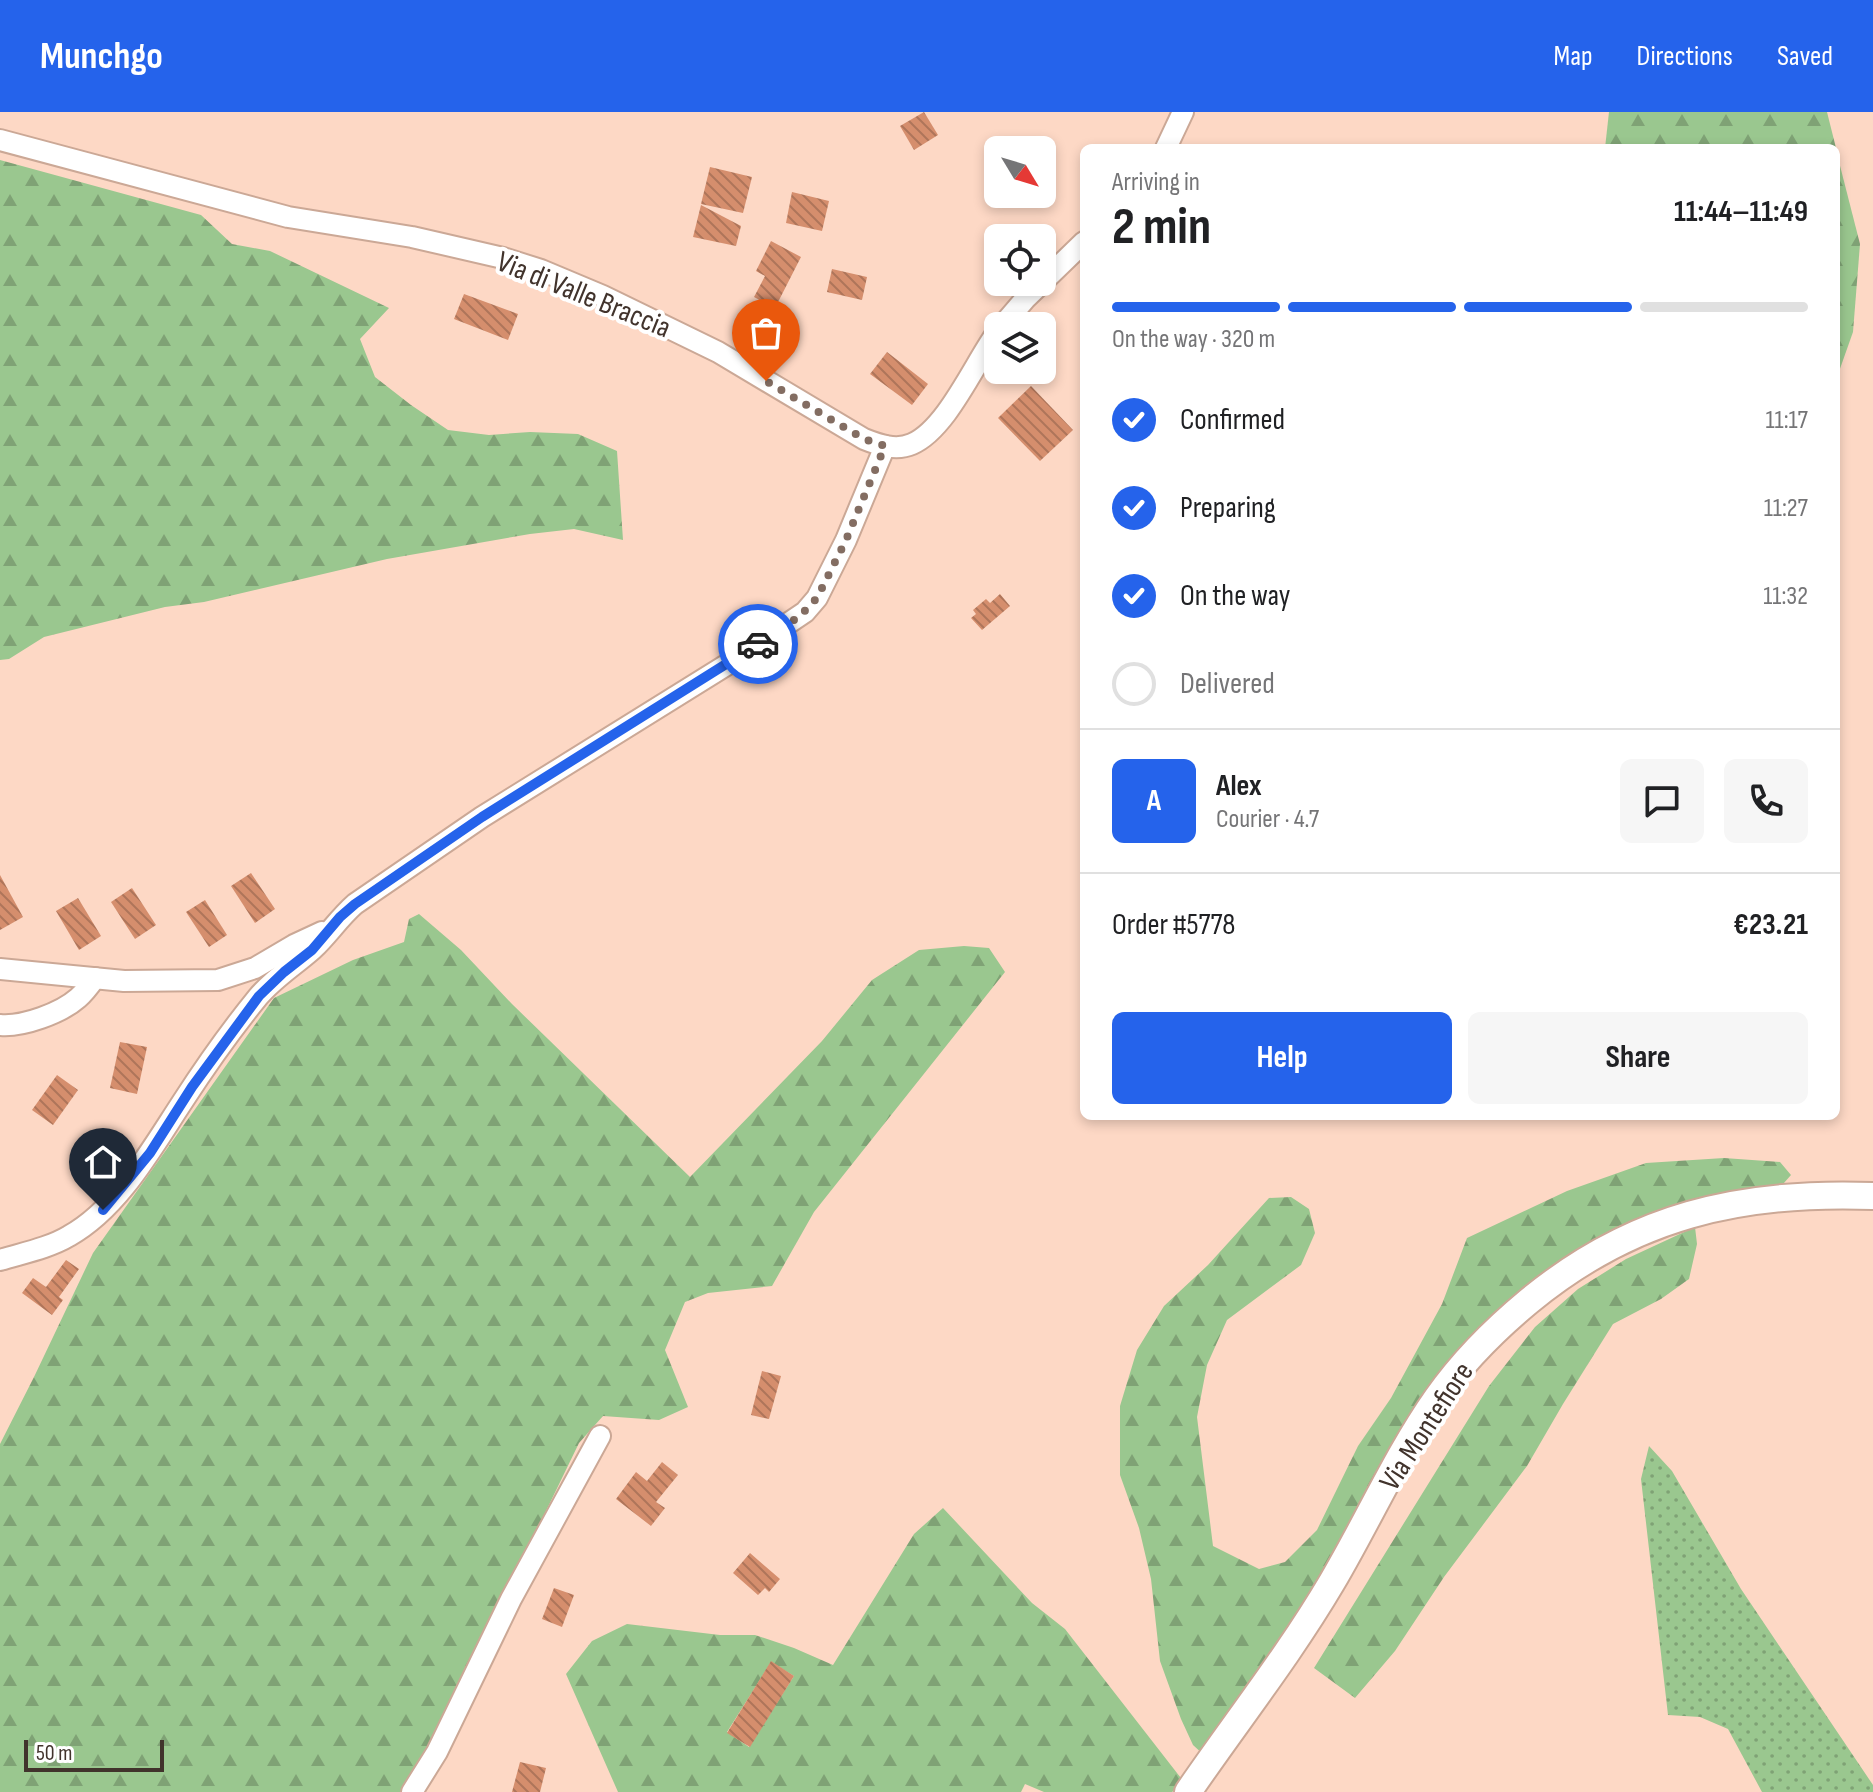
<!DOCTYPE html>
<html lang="en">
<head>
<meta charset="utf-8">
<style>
	:root { --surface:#fff; --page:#f6f6f6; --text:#202124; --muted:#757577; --line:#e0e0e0; --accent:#2563eb }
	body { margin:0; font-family:"Sofia Sans Condensed",sans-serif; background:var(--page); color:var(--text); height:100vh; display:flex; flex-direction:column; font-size:30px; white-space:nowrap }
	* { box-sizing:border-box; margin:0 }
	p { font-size:26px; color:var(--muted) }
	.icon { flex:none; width:44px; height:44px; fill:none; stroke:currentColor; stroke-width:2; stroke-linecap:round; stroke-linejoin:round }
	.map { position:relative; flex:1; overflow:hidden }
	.details { position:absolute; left:1080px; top:32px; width:760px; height:976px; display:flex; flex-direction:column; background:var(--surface); border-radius:12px; box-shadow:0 4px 12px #0003 }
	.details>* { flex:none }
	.needle { width:52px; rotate:128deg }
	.tools { position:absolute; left:984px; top:24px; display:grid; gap:16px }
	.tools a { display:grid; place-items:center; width:72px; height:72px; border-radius:12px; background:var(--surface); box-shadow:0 4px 12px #0003; font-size:40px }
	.scale { position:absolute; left:24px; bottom:20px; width:140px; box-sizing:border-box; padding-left:8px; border:4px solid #41332c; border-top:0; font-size:22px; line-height:28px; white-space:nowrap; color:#41332c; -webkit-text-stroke:6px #fff; paint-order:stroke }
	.pin { position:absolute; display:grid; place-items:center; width:68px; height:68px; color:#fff; margin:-82px -34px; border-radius:50% 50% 50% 0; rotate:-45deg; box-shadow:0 0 8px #0007 }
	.pin .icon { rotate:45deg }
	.courier { position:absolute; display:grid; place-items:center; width:80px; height:80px; margin:-40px; border:6px solid #2563eb; border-radius:50%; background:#fff; color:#222; box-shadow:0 2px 10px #0007 }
	.headline em { font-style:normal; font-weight:700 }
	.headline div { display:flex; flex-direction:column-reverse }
	.headline { display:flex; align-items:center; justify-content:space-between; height:136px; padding:0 32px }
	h1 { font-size:52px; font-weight:700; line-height:60px }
	.bar { display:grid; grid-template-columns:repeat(4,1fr); gap:12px 8px; align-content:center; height:96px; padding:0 32px }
	.bar i { height:10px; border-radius:6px; background:var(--line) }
	.bar .active { background:var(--accent) }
	.bar p { grid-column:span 4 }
	.line { display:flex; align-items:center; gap:20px; padding:0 32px; border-top:2px solid var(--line) }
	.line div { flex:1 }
	.round { display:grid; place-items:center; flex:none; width:84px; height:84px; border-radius:12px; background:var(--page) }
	ol { padding:0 32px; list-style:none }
	li { display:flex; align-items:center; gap:24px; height:88px }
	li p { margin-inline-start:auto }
	li .icon { padding:8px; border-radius:50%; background:var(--accent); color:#fff; stroke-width:4 }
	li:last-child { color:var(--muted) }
	li i { width:44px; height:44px; border:4px solid var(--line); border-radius:50% }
	.button { display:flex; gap:16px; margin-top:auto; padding:16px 32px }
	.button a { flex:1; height:92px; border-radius:12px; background:var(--accent); color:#fff; font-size:32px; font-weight:700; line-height:92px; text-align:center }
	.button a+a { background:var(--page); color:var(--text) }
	header { display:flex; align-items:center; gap:48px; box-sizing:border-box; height:112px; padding:0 40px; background:var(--accent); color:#fff }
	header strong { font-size:38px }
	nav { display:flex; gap:44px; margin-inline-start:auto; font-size:28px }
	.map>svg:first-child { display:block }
</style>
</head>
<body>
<header>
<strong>Munchgo</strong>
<nav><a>Map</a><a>Directions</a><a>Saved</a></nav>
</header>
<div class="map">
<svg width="1873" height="1680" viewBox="0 0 1873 1680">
	<defs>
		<pattern id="grass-dots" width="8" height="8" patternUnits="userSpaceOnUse" patternTransform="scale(2)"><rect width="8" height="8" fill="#9ac78f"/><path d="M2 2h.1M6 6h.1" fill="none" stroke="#7fa275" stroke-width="1.8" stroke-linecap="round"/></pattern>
		<pattern id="forest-firs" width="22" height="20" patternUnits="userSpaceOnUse" patternTransform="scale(2)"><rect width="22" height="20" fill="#9ac78f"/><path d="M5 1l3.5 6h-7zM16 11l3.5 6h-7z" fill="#7fa275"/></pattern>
		<pattern id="building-back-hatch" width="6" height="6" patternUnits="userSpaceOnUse" patternTransform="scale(2)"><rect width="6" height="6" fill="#d58e6d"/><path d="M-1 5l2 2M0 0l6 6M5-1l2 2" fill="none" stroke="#ae755a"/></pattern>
	</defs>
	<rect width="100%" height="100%" fill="#fdd8c5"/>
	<path fill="url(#grass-dots)" d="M1649 1334 1672 1359 1741 1477 1873 1673V1680H1762L1728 1617 1700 1605 1668 1603 1641 1367Z"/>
	<g fill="url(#forest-firs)" fill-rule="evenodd">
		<path d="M1609 0H1827L1836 36H1605Z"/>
		<path d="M1836 38 1860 132 1853 220 1836 268Z"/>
		<path d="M0 48 201 103 232 132 270 139 389 196 360 227 375 265 411 293 448 318 489 323 530 320 578 322 617 339 623 428 574 417 530 422 387 447 204 490 165 495 44 525 9 547 0 548Z"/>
		<path d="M419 802 461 838 512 892 690 1065 822 929 872 868 919 838 964 834 989 836 1005 860 814 1100 772 1174 708 1181 685 1190 665 1238 688 1295 659 1308 603 1304 579 1331 448 1601 404 1680H0V1332L34 1265 93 1141 274 886 353 848 404 830 409 807Z"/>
		<path d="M1724 1046 1780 1050 1791 1063 1776 1080 1697 1092 1513 1191 1320 1470 1205 1644 1193 1633 1181 1607 1160 1549 1151 1467 1139 1416 1120 1363V1294L1137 1238 1164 1194 1208 1153 1269 1086 1291 1085 1309 1097 1315 1121 1301 1153 1227 1208 1207 1253 1197 1305 1213 1434 1259 1457 1285 1450 1317 1418 1358 1334 1391 1286 1442 1192 1467 1126 1567 1079 1646 1051Z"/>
		<path d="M1695 1115 1697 1132 1689 1167 1661 1187 1613 1212 1563 1292 1527 1354 1444 1465 1395 1539 1355 1586 1314 1556 1489 1274 1535 1215 1578 1177 1626 1147Z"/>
		<path d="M943 1396 1032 1491 1065 1517 1184 1670 1172 1680H1044L1025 1672 1021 1680H618L566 1562 592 1529 627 1512 720 1523H755L794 1536 833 1553 914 1422ZM771 1550 794 1564 749 1635 727 1620Z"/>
	</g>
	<g fill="url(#building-back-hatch)">
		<path d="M924 0 938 23 914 38 900 14Z"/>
		<path d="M710 55 752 65 743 101 701 92Z"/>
		<path d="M792 80 829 89 822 119 786 111Z"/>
		<path d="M701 93 741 114 736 134 693 125Z"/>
		<path d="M771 129 801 145 775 196 754 185 765 164 756 159Z"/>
		<path d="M832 157 867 165 862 188 827 180Z"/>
		<path d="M464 182 518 202 508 228 454 207Z"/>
		<path d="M887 240 928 272 912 293 870 262Z"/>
		<path d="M1031 274 1073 318 1040 349 998 306Z"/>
		<path d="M1000 482 1010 494 982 518 971 506 976 502 973 498 986 487 990 491Z"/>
		<path d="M251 761 275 797 255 811 231 774Z"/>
		<path d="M0 763 23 805 0 818Z"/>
		<path d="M132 776 156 813 135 827 111 790Z"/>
		<path d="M78 786 101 824 79 838 56 799Z"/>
		<path d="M205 788 227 823 209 835 186 800Z"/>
		<path d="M120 930 147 935 137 982 110 976Z"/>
		<path d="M57 963 78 978 53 1013 32 998Z"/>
		<path d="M66 1148 79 1157 59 1185 63 1188 52 1203 22 1181 33 1166 46 1175Z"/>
		<path d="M762 1259 781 1264 769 1307 751 1303Z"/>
		<path d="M662 1350 678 1363 656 1390 665 1396 651 1414 616 1387 636 1360 647 1369Z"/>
		<path d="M750 1441 780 1467 769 1480 765 1476 758 1483 733 1461Z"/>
		<path d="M554 1476 574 1483 562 1515 542 1507Z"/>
		<path d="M771 1549 794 1564 750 1635 727 1621Z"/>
		<path d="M520 1650 546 1656 540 1680H512Z"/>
	</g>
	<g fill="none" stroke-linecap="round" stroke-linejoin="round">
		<defs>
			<g id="minor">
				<path d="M0 28 288 105 412 125 503 146 541 158 603 184 718 240 864 327C879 333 896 339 912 332 947 317 975 250 998 219"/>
				<path d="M1166 36 1183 0"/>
				<path d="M1002 214 1026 186 1084 130"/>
				<path d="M0 857 124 869 218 868 255 856 294 833 322 820"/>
				<path d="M0 913C23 915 61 901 78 886 85 880 90 873 95 866"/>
				<path d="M0 1148C23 1141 49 1136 69 1124 119 1096 152 1036 183 989 205 955 232 917 258 885 274 866 295 853 313 837 328 823 339 806 355 792L482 705 728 552 805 500 817 486 846 428 885 334"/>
				<path d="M412 1680 437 1640 511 1487 600 1324"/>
			</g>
			<path id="major" d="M1188 1680C1236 1610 1289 1543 1332 1470 1368 1409 1397 1343 1437 1286 1463 1249 1494 1218 1529 1189 1632 1104 1740 1079 1873 1084"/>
		</defs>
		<use href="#minor" stroke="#cba896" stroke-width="24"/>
		<use href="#major" stroke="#cba896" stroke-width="30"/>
		<use href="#minor" stroke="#fff" stroke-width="20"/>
		<use href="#major" stroke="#fff" stroke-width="26"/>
	</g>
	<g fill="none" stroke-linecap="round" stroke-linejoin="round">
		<path stroke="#836d62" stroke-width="8" stroke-dasharray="0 14.4" d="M758 532 800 504 817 486 846 428 885 334 864 327 766 269"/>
		<path stroke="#2563eb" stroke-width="10" d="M103 1098 150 1041 192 975 259 884 284 860 312 838 340 805 355 792 482 705 758 532"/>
	</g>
	<g text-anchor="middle" stroke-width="8" stroke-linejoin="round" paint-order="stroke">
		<g font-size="30" fill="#41332c" stroke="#fff">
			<text transform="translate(584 182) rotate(22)" y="10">Via di Valle Braccia</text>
			<text transform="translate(1426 1314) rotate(-57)" y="10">Via Montefiore</text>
		</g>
	</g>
</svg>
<div class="tools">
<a><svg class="needle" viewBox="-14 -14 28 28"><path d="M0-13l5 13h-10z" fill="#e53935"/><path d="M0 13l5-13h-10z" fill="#757577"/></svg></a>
<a><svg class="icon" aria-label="locate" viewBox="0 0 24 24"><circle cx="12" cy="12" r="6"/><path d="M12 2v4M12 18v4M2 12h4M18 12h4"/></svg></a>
<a><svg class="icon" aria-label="layers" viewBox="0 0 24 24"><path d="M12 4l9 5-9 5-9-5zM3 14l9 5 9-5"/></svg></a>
</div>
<div class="scale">50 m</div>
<div class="pin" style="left:766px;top:269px;background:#ea580c"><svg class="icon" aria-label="bag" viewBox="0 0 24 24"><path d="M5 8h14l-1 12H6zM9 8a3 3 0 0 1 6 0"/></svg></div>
<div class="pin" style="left:103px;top:1098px;background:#1f2937"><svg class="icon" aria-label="home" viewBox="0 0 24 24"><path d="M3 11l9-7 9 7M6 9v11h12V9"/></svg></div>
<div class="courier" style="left:758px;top:532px"><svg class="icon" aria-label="car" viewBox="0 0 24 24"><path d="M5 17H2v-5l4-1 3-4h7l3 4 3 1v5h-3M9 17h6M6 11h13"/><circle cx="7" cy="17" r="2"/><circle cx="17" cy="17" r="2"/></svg></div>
<section class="details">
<div class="headline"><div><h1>2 min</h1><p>Arriving in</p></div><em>11:44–11:49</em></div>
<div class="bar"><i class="active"></i><i class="active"></i><i class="active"></i><i></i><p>On the way · 320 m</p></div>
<ol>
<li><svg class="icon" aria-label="check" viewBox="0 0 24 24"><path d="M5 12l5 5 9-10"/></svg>Confirmed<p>11:17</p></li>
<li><svg class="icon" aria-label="check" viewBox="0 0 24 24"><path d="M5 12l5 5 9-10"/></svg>Preparing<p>11:27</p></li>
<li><svg class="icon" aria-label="check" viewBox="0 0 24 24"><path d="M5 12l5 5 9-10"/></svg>On the way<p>11:32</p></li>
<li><i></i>Delivered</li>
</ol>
<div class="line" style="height:144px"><b class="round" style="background:var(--accent);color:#fff">A</b><div><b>Alex</b><p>Courier · 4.7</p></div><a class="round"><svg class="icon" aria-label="chat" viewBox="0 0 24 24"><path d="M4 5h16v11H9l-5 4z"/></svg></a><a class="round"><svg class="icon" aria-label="phone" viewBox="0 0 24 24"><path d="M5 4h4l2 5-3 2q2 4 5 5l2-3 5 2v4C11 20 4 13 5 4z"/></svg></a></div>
<div class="line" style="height:104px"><div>Order #5778</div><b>€23.21</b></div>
<div class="button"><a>Help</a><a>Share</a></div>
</section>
</div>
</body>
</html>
